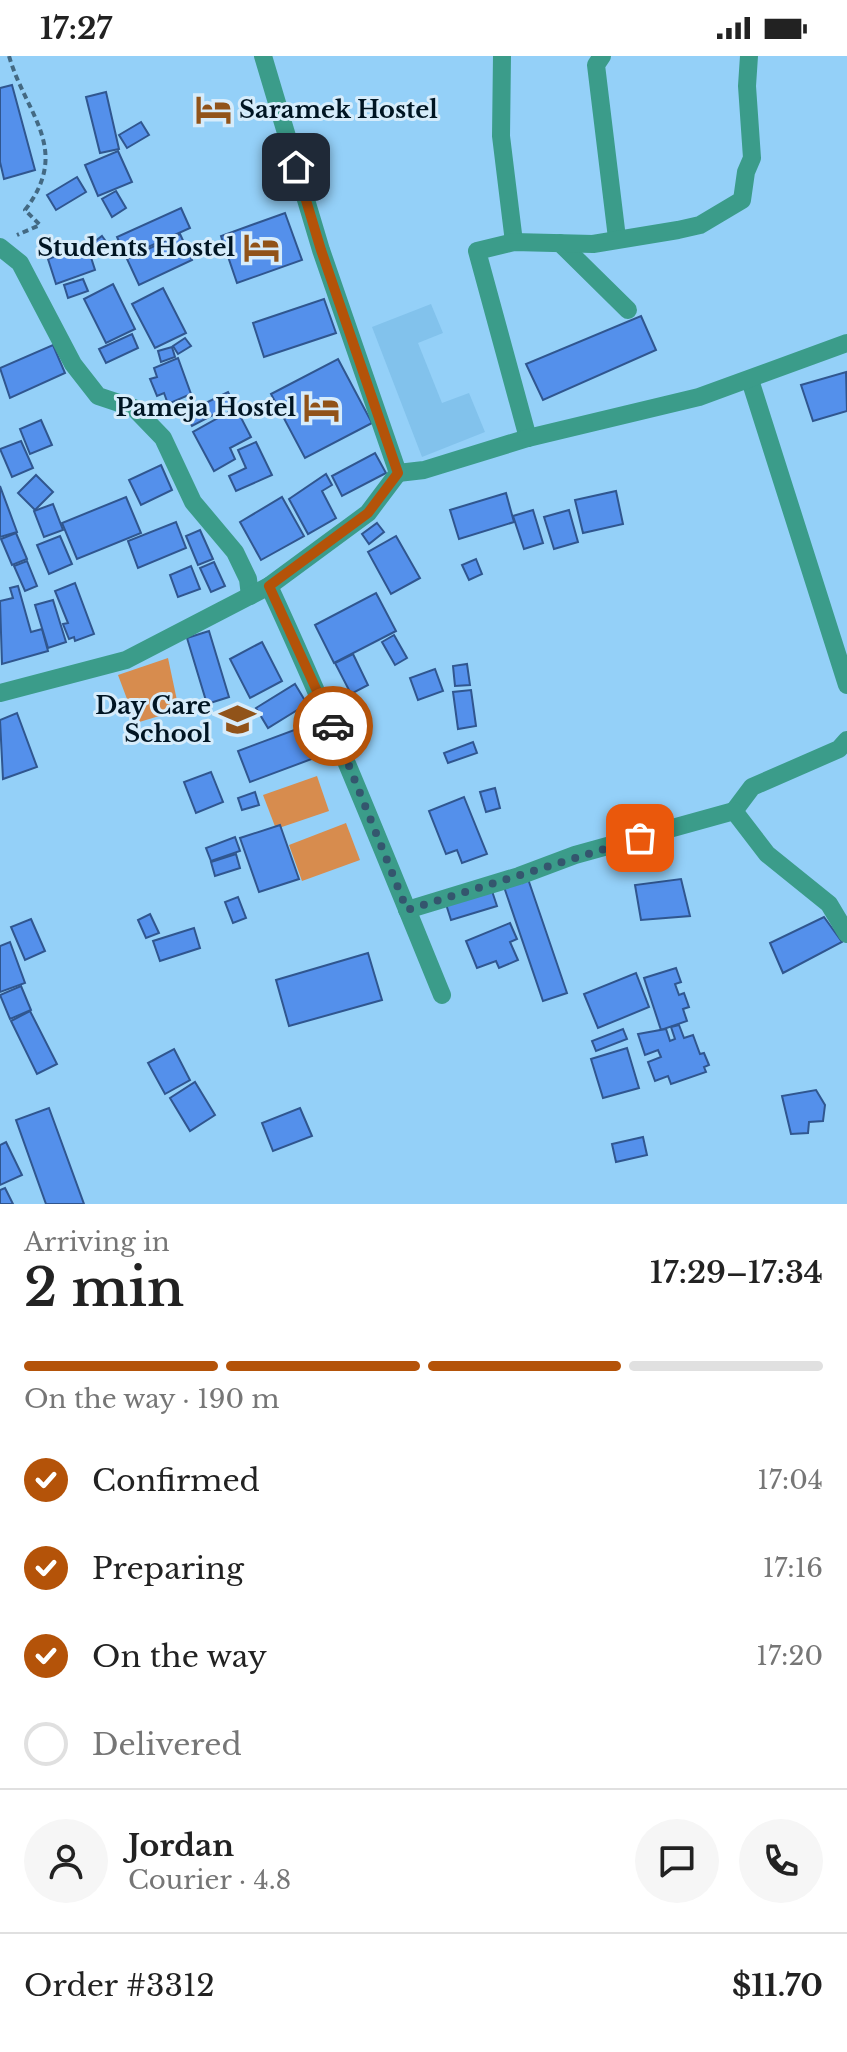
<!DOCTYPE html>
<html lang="en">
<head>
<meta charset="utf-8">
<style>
	:root { --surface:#fff; --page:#f6f6f6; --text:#222; --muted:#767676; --line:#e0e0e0; --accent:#b45309 }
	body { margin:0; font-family:"Libre Baskerville",serif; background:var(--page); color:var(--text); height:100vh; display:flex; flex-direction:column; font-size:30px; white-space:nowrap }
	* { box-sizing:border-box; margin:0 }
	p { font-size:26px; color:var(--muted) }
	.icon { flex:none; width:44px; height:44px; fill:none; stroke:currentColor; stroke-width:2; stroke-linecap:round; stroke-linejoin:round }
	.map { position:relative; height:1148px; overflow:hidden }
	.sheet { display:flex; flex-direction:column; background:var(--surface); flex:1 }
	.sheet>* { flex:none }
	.pin { position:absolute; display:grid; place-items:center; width:68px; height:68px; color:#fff; margin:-34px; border-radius:16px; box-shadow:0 4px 12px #0006 }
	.courier { position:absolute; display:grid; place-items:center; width:80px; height:80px; margin:-40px; border:6px solid #b45309; border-radius:50%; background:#fff; color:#222; box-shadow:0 2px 10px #0007 }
	.head em { font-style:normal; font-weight:600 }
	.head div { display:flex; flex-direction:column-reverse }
	.head { display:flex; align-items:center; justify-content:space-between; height:136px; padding:0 24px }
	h1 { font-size:52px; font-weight:600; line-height:60px }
	.bar { display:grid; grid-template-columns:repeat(4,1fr); gap:12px 8px; align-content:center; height:96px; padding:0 24px }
	.bar i { height:10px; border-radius:6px; background:var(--line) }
	.bar .selected { background:var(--accent) }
	.bar p { grid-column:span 4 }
	.line { display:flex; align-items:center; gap:20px; padding:0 24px; border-top:2px solid var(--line) }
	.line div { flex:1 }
	.round { display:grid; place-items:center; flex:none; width:84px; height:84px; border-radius:42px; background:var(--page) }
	ol { padding:0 24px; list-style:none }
	li { display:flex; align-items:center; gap:24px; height:88px }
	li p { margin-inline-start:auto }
	li .icon { padding:8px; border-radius:50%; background:var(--accent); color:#fff; stroke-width:4 }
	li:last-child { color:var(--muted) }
	li i { width:44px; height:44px; border:4px solid var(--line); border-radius:50% }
	.status { display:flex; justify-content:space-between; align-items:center; height:56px; padding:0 40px; background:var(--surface); direction:ltr }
	.status svg { height:22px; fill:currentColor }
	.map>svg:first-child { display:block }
</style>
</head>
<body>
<div class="status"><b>17:27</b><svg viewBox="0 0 49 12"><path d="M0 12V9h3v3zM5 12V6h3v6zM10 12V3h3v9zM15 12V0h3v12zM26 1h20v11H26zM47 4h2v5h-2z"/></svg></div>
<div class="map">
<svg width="847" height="1148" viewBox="0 0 847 1148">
	<rect width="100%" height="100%" fill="#94d0f8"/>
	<path fill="#82c2ec" d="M431 248 443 277 418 287 442 347 469 337 485 376 422 401 372 271Z"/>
	<g fill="#d78c4e">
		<path d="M168 602 179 654 136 667 118 619Z"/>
		<path d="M317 720 329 755 276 773 263 739Z"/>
		<path d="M346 767 360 804 302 825 289 789Z"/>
	</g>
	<g fill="#5490eb" stroke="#30568f" stroke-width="2">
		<path d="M12 29 35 114 4 123 0 106V32Z"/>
		<path d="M106 36 119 93 100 97 86 41Z"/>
		<path d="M141 66 149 79 127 92 119 79Z"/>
		<path d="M118 95 132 126 98 140 85 109Z"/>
		<path d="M284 119 288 129 271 135 267 125Z"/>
		<path d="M77 121 86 136 56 154 47 139Z"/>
		<path d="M116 135 126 152 112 161 102 143Z"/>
		<path d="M181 152 190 172 126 201 117 181Z"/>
		<path d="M285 157 302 204 237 227 221 180Z"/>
		<path d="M180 178 192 204 139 229 127 203Z"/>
		<path d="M102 180 110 191 99 200 90 189Z"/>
		<path d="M87 189 95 214 56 228 48 203Z"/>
		<path d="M83 223 88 235 68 242 64 229Z"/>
		<path d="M113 228 135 273 106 287 84 243Z"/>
		<path d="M163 232 186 277 155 292 132 248Z"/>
		<path d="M324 243 336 277 264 301 253 267Z"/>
		<path d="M641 260 656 294 543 344 526 308Z"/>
		<path d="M132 278 138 292 106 307 99 293Z"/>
		<path d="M185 282 191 290 178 298 173 290Z"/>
		<path d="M53 289 65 317 10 342 0 312Z"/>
		<path d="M172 291 175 301 161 306 158 295Z"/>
		<path d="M178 302 191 338 168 348 164 337 157 340 150 323 157 321 154 312Z"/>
		<path d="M338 303 372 367 305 402 271 338Z"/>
		<path d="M846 316 847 355 813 365 801 329Z"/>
		<path d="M228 336 234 348 192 370 185 357Z"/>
		<path d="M236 352 251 381 230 392 235 403 214 415 193 376Z"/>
		<path d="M41 364 52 389 30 398 20 373Z"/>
		<path d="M21 385 33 412 12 421 0 393Z"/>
		<path d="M256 386 272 419 236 435 229 420 246 412 238 394Z"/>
		<path d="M375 397 386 417 342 440 332 420Z"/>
		<path d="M161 409 172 434 141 449 129 424Z"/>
		<path d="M326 418 332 429 322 435 336 462 308 478 289 443Z"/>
		<path d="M36 419 53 436 35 454 18 437Z"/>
		<path d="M0 430 17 476 0 481Z"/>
		<path d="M616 435 623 468 583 477 575 444Z"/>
		<path d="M506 437 514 466 459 483 450 454Z"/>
		<path d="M126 441 141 477 77 503 62 467Z"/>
		<path d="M282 441 304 480 261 504 240 466Z"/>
		<path d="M53 448 63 474 44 481 34 455Z"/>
		<path d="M533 454 543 487 524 493 513 460Z"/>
		<path d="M569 454 578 486 554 493 544 461Z"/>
		<path d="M176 466 186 492 138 512 128 485Z"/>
		<path d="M377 467 384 476 369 488 362 478Z"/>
		<path d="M200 474 213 503 198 509 186 480Z"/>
		<path d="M16 477 27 503 12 509 1 483Z"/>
		<path d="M60 480 72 508 49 518 37 489Z"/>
		<path d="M396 480 420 522 391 538 368 496Z"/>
		<path d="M476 503 482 518 469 524 462 509Z"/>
		<path d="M27 505 37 530 25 535 14 510Z"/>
		<path d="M214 506 225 530 211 536 200 512Z"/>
		<path d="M191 510 200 533 178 541 170 519Z"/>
		<path d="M75 527 94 578 75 585 74 581 69 583 63 568 68 567 55 535Z"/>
		<path d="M18 530 31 576 42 573 48 595 2 608 0 545 13 542 10 532Z"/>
		<path d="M376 537 396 575 334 607 315 569Z"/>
		<path d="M53 544 66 586 48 592 35 549Z"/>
		<path d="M209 575 229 641 207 648 187 582Z"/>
		<path d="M394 579 407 602 395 609 382 586Z"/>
		<path d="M262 586 282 625 250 642 230 603Z"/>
		<path d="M353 598 368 629 351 638 335 607Z"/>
		<path d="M467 608 470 629 455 630 453 610Z"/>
		<path d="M435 613 443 635 418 644 410 622Z"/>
		<path d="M295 628 307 648 268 672 256 652Z"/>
		<path d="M471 634 476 670 458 673 453 636Z"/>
		<path d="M17 657 37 711 3 723 0 664Z"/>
		<path d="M305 670 317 701 250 726 238 695Z"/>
		<path d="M473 686 477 697 448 707 444 697Z"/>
		<path d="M211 716 223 746 196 757 184 726Z"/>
		<path d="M495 732 500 752 486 756 480 736Z"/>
		<path d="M255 736 259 749 242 754 238 742Z"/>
		<path d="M464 741 487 798 462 807 457 794 446 798 429 755Z"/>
		<path d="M280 769 299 823 259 836 240 782Z"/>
		<path d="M235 781 240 795 211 805 206 792Z"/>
		<path d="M236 798 240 812 215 820 211 806Z"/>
		<path d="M527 820 567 937 543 945 503 828Z"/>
		<path d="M681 823 690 860 641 864 635 829Z"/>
		<path d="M491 832 497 850 451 864 445 845Z"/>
		<path d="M238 841 246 862 233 867 225 846Z"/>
		<path d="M150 858 159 877 146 882 138 864Z"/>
		<path d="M824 861 842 886 783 917 770 887Z"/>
		<path d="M31 863 45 895 25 904 11 871Z"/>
		<path d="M510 867 517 883 510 886 518 904 499 912 496 905 477 912 466 885Z"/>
		<path d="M194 872 200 892 160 905 153 885Z"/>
		<path d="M10 886 25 927 0 936V890Z"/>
		<path d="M368 897 382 944 289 970 276 924Z"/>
		<path d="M676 912 681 926 675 928 679 939 684 937 689 951 683 953 687 965 661 974 644 922Z"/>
		<path d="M636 917 649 951 598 972 584 938Z"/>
		<path d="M21 930 31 954 10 963 0 939Z"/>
		<path d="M30 955 57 1008 37 1018 11 965Z"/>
		<path d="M679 969 684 982 693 979 700 998 704 997 709 1009 704 1011 706 1016 671 1028 668 1020 655 1025 648 1006 661 1001 658 994 645 999 638 978 666 973 670 985 675 983 671 971Z"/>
		<path d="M623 973 627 983 596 995 592 985Z"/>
		<path d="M627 992 639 1032 603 1042 591 1003Z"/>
		<path d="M174 993 190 1024 165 1038 148 1007Z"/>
		<path d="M195 1026 215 1059 190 1075 170 1042Z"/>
		<path d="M816 1034 825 1049 823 1065 809 1066 808 1077 791 1078 782 1040Z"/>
		<path d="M49 1052 84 1148H46L16 1064Z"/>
		<path d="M300 1052 312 1080 273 1095 262 1067Z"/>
		<path d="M643 1081 647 1099 616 1106 612 1088Z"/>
		<path d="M6 1086 22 1119 0 1129V1089Z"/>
		<path d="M5 1132 13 1148H0V1134Z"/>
	</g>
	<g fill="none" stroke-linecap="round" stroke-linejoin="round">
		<path stroke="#436983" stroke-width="4" stroke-dasharray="6 4" stroke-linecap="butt" d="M9 0C26 59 72 93 25 154L40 169 17 179"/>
		<g stroke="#3b9c8a" stroke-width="18">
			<path d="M502 0 501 80 514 186"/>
			<path d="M602 0 596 9 617 182"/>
			<path d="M560 187 628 254"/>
			<path d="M0 191 20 207 73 308 98 340 134 352 163 382 193 446 235 496 248 523 250 540"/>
			<path d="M750 324 847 629"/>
			<path d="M528 382 477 195 514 186 593 188 678 174 700 169 742 144 746 116 752 102 747 30 749 0"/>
			<path d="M398 417 424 414 528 382 699 341 847 287"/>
			<path d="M269 530C331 664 386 802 442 939"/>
			<path d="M0 637 126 604 269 530 368 457 398 417 321 194 263 0"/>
			<path d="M734 755 752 731 839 693 847 684"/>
			<path d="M407 854 519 820 575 799 734 755 767 798 829 848 847 878"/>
		</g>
	</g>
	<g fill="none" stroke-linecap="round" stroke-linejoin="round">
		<path stroke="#34566e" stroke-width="8" stroke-dasharray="0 14.4" d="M333 670 407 854 640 782"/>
		<path stroke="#b45309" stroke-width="10" d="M296 111 321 194 398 417 368 457 269 530 333 670"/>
	</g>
	<defs>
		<symbol id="hotel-bare" viewBox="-9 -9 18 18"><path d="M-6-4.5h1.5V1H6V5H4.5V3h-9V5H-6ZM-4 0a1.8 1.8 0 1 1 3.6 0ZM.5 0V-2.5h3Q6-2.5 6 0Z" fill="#915319" stroke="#d6ecfb" stroke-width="2.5" paint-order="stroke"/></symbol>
		<symbol id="school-bare" viewBox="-9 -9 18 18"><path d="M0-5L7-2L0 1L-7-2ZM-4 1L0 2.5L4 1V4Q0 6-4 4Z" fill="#915319" stroke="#d6ecfb" stroke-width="2.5" paint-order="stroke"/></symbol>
	</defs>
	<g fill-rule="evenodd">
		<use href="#hotel-bare" x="188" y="28" width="51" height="51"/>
		<use href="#hotel-bare" x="236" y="166" width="51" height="51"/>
		<use href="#hotel-bare" x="296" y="326" width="51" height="51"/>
		<use href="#school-bare" x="212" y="638" width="51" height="51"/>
	</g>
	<g text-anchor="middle" stroke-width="6" stroke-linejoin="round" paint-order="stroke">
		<g font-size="24" font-weight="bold" fill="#001523" stroke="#d6ecfb" text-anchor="end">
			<text x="239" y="62" text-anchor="start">Saramek Hostel</text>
			<text x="235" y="200">Students Hostel</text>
			<text x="296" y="360">Pameja Hostel</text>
			<text x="211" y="658">Day Care<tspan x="211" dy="28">School</tspan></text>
		</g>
	</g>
</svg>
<div class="pin" style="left:640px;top:782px;background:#ea580c"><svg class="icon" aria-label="bag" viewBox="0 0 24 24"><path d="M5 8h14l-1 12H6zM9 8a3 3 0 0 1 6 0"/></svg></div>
<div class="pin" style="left:296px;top:111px;background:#1f2937"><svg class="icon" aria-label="home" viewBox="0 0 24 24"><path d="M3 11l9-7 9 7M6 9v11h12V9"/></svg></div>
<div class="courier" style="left:333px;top:670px"><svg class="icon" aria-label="car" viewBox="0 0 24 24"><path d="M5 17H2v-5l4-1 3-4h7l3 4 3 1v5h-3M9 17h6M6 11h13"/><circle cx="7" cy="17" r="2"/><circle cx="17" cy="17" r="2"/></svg></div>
</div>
<section class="sheet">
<div class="head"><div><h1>2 min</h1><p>Arriving in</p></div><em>17:29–17:34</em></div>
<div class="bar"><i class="selected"></i><i class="selected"></i><i class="selected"></i><i></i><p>On the way · 190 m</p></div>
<ol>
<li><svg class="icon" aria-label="check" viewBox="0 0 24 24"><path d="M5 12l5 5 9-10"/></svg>Confirmed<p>17:04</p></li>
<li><svg class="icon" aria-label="check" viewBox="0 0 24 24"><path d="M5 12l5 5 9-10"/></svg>Preparing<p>17:16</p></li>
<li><svg class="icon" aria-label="check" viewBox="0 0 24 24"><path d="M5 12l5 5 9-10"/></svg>On the way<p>17:20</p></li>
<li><i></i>Delivered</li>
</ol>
<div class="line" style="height:144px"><a class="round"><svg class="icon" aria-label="person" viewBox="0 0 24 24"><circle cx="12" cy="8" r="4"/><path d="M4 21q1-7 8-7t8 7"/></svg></a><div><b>Jordan</b><p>Courier · 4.8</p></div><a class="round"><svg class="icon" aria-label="chat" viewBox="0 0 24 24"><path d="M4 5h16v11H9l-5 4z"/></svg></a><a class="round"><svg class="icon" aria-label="phone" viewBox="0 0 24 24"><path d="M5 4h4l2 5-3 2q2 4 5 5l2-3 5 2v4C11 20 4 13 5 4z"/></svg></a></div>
<div class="line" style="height:104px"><div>Order #3312</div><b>$11.70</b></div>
</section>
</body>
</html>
